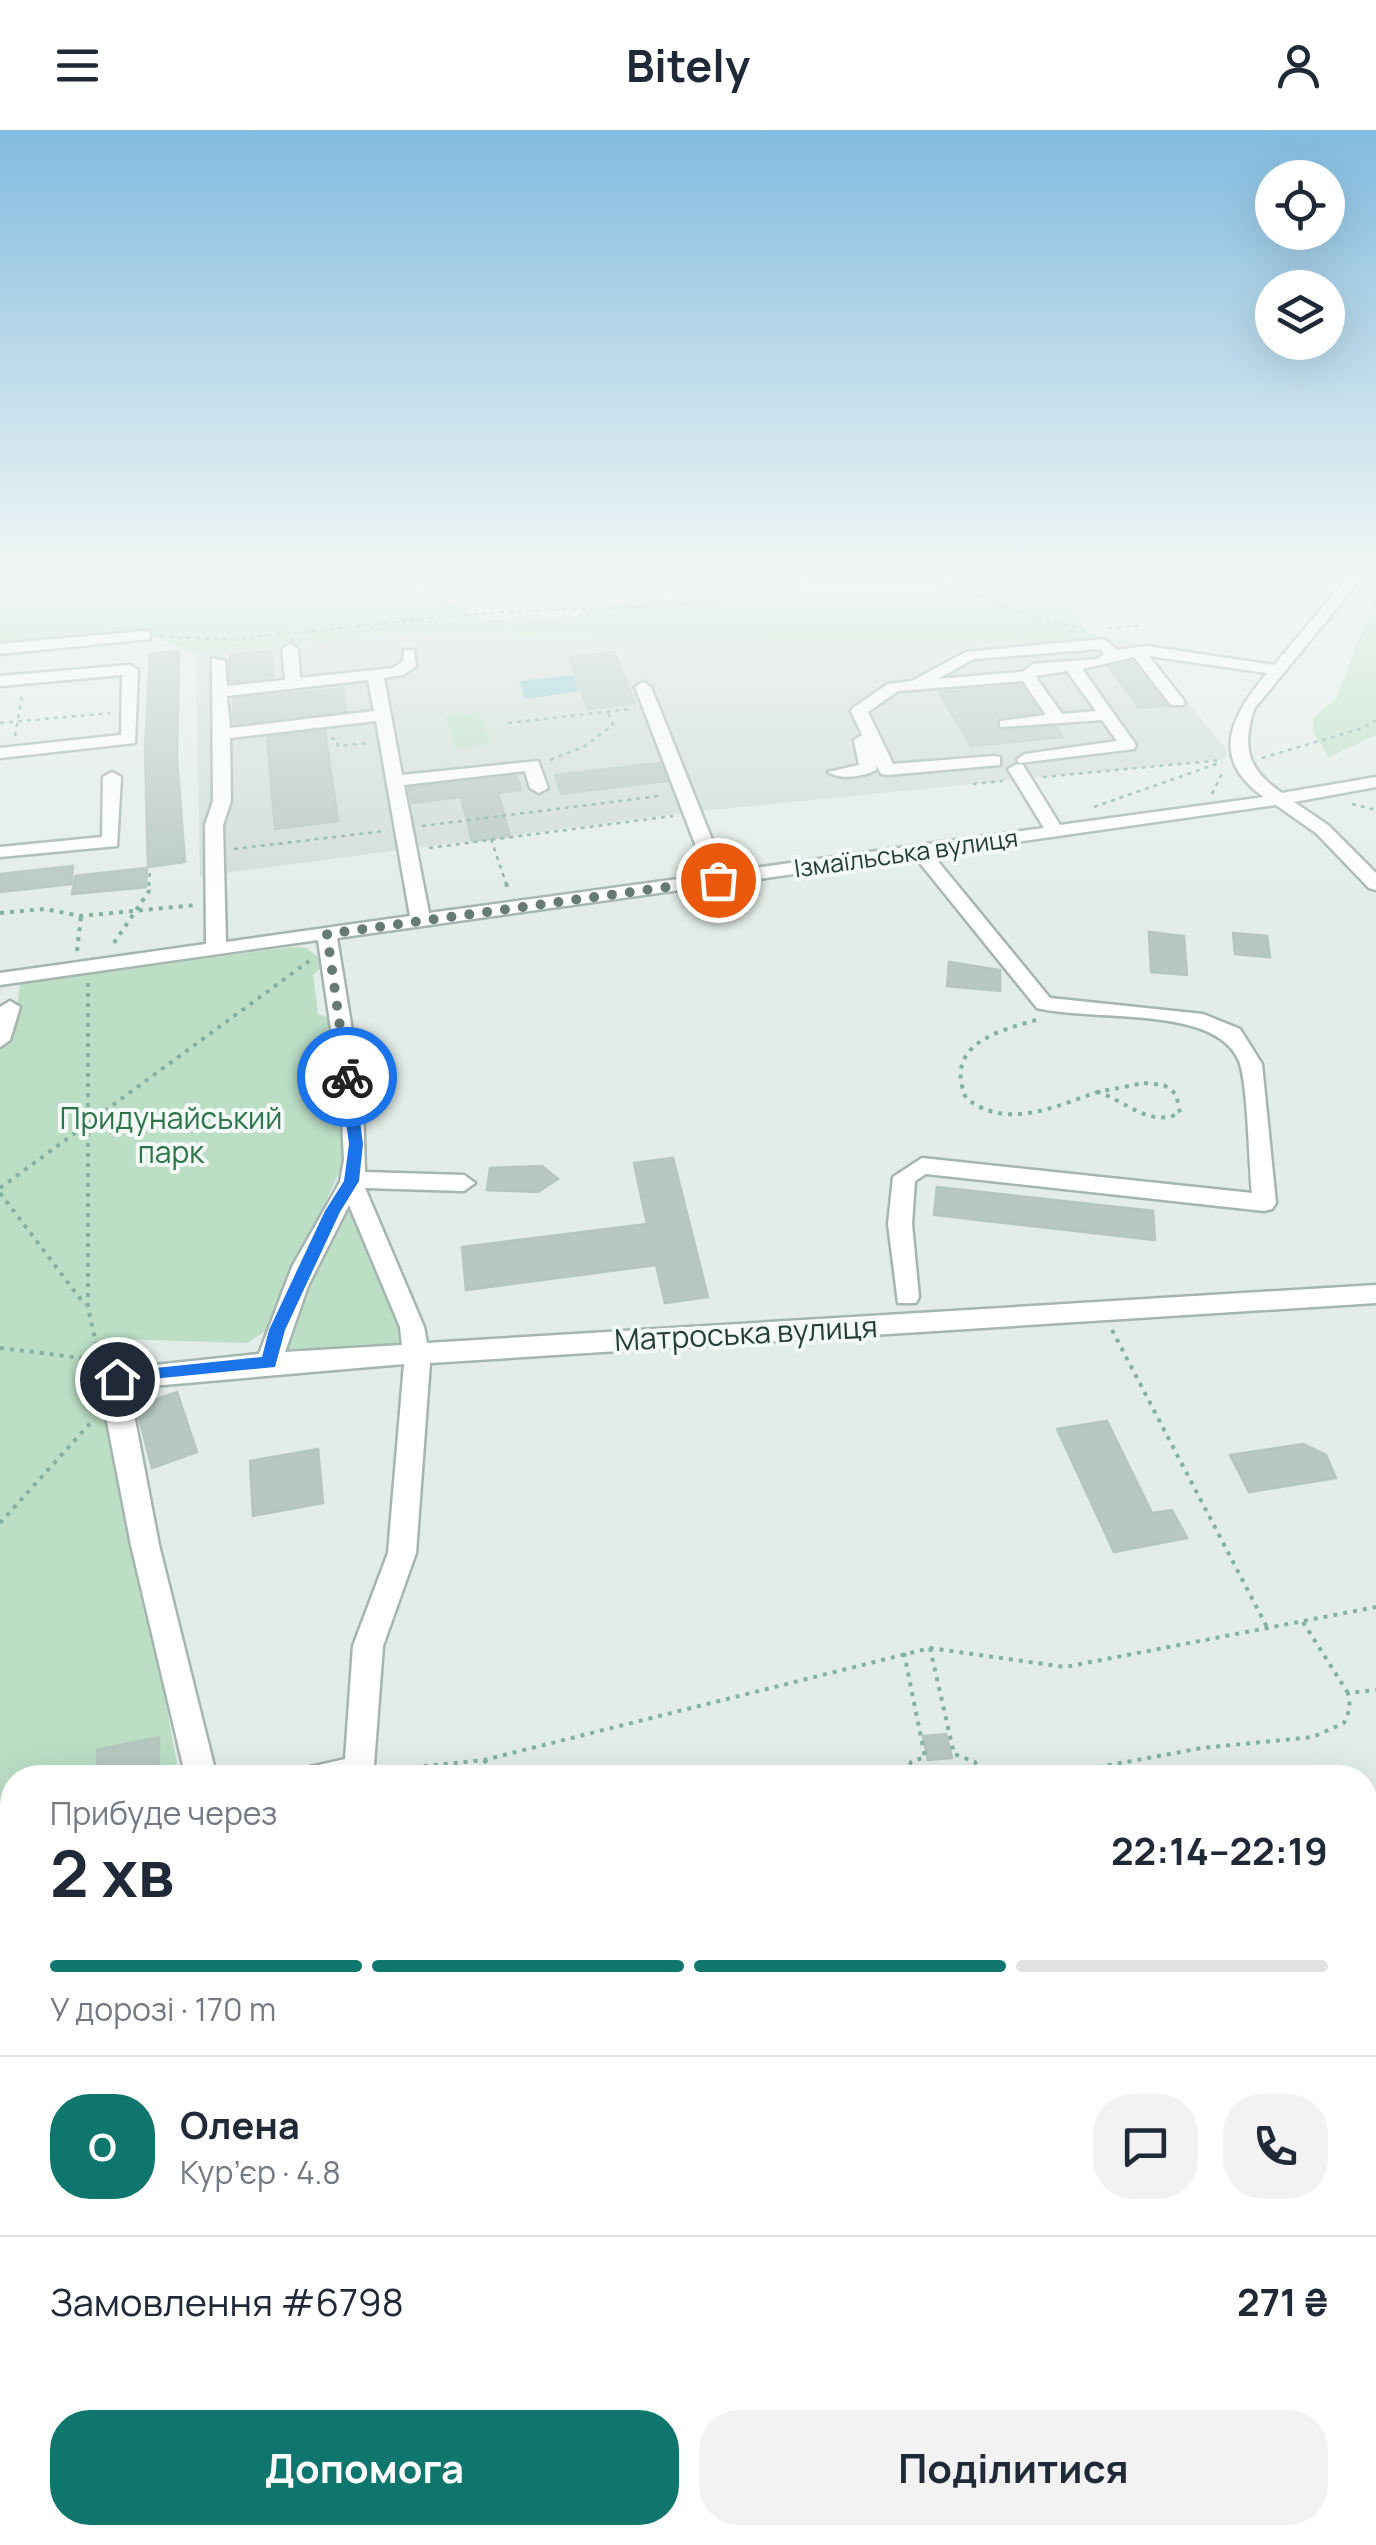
<!DOCTYPE html>
<html lang="uk">
<head>
<meta charset="utf-8">
<style>
	:root { --surface:#fff; --page:#f2f2f3; --text:#1f2937; --muted:#747a83; --line:#e0e1e3; --accent:#0f766e }
	body { margin:0; font-family:Manrope,sans-serif; background:var(--page); color:var(--text); height:100vh; display:flex; flex-direction:column; font-size:38px; white-space:nowrap }
	* { box-sizing:border-box; margin:0 }
	p { font-size:32px; color:var(--muted) }
	.icon { flex:none; width:55px; height:55px; fill:none; stroke:currentColor; stroke-width:2; stroke-linecap:round; stroke-linejoin:round }
	.map { position:relative; flex:1; overflow:hidden }
	.sheet { position:absolute; left:0px; top:1635px; width:1378px; height:780px; display:flex; flex-direction:column; background:var(--surface); border-radius:40px 40px 0 0; box-shadow:0 10px 40px #0002 }
	.sheet>* { flex:none }
	.controls { position:absolute; left:1255px; top:30px; display:grid; gap:20px }
	.controls a { display:grid; place-items:center; width:90px; height:90px; border-radius:50%; background:var(--surface); box-shadow:0 10px 40px #0002; font-size:50px }
	.pin { position:absolute; display:grid; place-items:center; width:85px; height:85px; color:#fff; margin:-42px; border:5px solid #fff; border-radius:50%; box-shadow:0 2px 10px #0007 }
	.courier { position:absolute; display:grid; place-items:center; width:100px; height:100px; margin:-50px; border:8px solid #1a73e8; border-radius:50%; background:#fff; color:#222; box-shadow:0 2px 12px #0007 }
	.overview em { font-style:normal; font-weight:700 }
	.overview div { display:flex; flex-direction:column-reverse }
	.overview { display:flex; align-items:center; justify-content:space-between; height:170px; padding:0 50px }
	h1 { font-size:65px; font-weight:700; line-height:75px }
	.bar { display:grid; grid-template-columns:repeat(4,1fr); gap:15px 10px; align-content:center; height:120px; padding:0 50px }
	.bar i { height:12px; border-radius:8px; background:var(--line) }
	.bar .current { background:var(--accent) }
	.bar p { grid-column:span 4 }
	.line { display:flex; align-items:center; gap:25px; padding:0 50px; border-top:2px solid var(--line) }
	.line div { flex:1 }
	.round { display:grid; place-items:center; flex:none; width:105px; height:105px; border-radius:40px; background:var(--page) }
	.cta { display:flex; gap:20px; margin-top:auto; padding:20px 50px }
	.cta a { flex:1; height:115px; border-radius:40px; background:var(--accent); color:#fff; font-size:40px; font-weight:700; line-height:115px; text-align:center }
	.cta a+a { background:var(--page); color:var(--text) }
	header { display:flex; justify-content:space-between; align-items:center; height:130px; padding:0 50px; background:var(--surface); font-size:45px; font-weight:700 }
	.map>svg:first-child { display:block }
</style>
</head>
<body>
<header><svg class="icon" aria-label="menu" viewBox="0 0 24 24"><path d="M4 6h16M4 12h16M4 18h16"/></svg>Bitely<svg class="icon" aria-label="person" viewBox="0 0 24 24"><circle cx="12" cy="8" r="4"/><path d="M4 21q1-7 8-7t8 7"/></svg></header>
<div class="map">
<svg width="1376" height="2415" viewBox="0 0 1376 2415">
	<rect width="100%" height="100%" fill="#e3ede8"/>
	<path fill="#d1ddd7" d="M410 503 643 509 1140 513 1227 621 1224 629 701 681 200 746 196 524Z"/>
	<g fill="#bbdec5">
		<path d="M0 440H380L487 490 575 487 591 478 614 476 643 465 675 470 686 467 706 445 716 441 804 457 934 458 941 454 947 440H1081L1077 481 1083 499 1098 507 1140 513 642 509 410 503 196 524 146 503 0 515Z"/>
		<path d="M1376 465V605L1329 627 1313 602V588L1336 569Z"/>
		<path d="M480 582 490 614 455 618 446 586Z"/>
		<path d="M290 817 306 818 322 830V837L313 845 318 884 330 888 344 1002 341 1038 269 1199 247 1213 117 1209 100 1225 177 1633 162 1647 12 1648V1689L0 1692V918L15 893 20 854Z"/>
		<path d="M351 1075 408 1204 404 1215 285 1225 280 1212Z"/>
	</g>
	<g fill="#8ac6d2">
		<path d="M573 545 579 561 525 569 519 551Z"/>
		<path d="M1376 1752V2415H0V2012L12 2009V2402H1365V1753Z"/>
	</g>
	<g fill="#b8c8c1" stroke="#b5c6bf" stroke-width="2.5">
		<path d="M179 521 177 629 185 732 148 737 145 618 150 524Z"/>
		<path d="M272 521 274 547 230 552V525Z"/>
		<path d="M614 522 635 573 588 579 569 527Z"/>
		<path d="M1132 531 1167 576 1139 578 1109 537Z"/>
		<path d="M1021 555 1040 582 1000 587 997 600 1056 597 1063 607 971 616 939 562Z"/>
		<path d="M343 558 346 581 234 594 233 569Z"/>
		<path d="M325 601 338 691 275 699 267 607Z"/>
		<path d="M660 633 667 651 561 664 555 645Z"/>
		<path d="M517 646 521 660 498 663 510 706 472 711 461 667 412 673 409 658Z"/>
		<path d="M73 736 71 754 0 762V744Z"/>
		<path d="M147 738 146 757 72 764 75 746Z"/>
		<path d="M1149 802 1184 806 1187 845 1151 842Z"/>
		<path d="M1233 803 1267 806 1270 827 1235 824Z"/>
		<path d="M949 832 1000 840V861L947 856Z"/>
		<path d="M673 1028 708 1167 665 1173 656 1135 466 1160 462 1117 647 1094 634 1033Z"/>
		<path d="M542 1036 558 1049 538 1062 487 1060 490 1038Z"/>
		<path d="M937 1057 1153 1081 1155 1110 934 1085Z"/>
		<path d="M177 1262 197 1322 152 1338 136 1276Z"/>
		<path d="M1107 1291 1152 1383 1172 1380 1187 1408 1114 1422 1057 1299Z"/>
		<path d="M1303 1314 1326 1325 1336 1348 1249 1362 1230 1325Z"/>
		<path d="M318 1319 323 1373 253 1386 250 1331Z"/>
		<path d="M946 1604 952 1628 928 1630 923 1606Z"/>
		<path d="M159 1607V1643L97 1648V1620Z"/>
	</g>
	<g fill="none" stroke-linecap="round" stroke-linejoin="round">
		<defs>
			<g id="minor">
				<path d="M1354 440H1368L1254 579C1242 618 1247 639 1282 663L1376 647V657L1294 672 1328 695 1376 743V760L1369 758 1316 703 1276 675 932 724 1050 868 1203 884 1240 899 1262 934 1276 1073 1272 1079 1264 1081 926 1044 915 1051 912 1094 919 1167 916 1173H898L888 1094 893 1047 922 1028 1252 1063C1249 1034 1248 954 1239 931 1215 874 1091 892 1037 878L915 727 337 808 363 968 365 1042 464 1045 475 1053 464 1061 365 1058 424 1197 427 1213 1376 1155V1173L430 1233 416 1423 383 1516 373 1648H306L310 1637 345 1629 353 1516 388 1423 404 1234 129 1258 159 1415 217 1648H186L131 1415 102 1266 108 1242 117 1239 259 1224 292 1137 340 1052 344 1030 341 968 318 810 0 855V843L206 814 205 695 213 671 212 528 225 531 227 556 285 550 282 519 290 514 298 519 300 548 393 538 403 531 404 520H414L416 536 403 545 384 548 402 645 538 631 548 658 539 663 530 658 525 641 404 655 429 783 707 745 635 557 643 552 651 557 725 742 1044 698 1008 639 1017 634 1023 635 1060 695 1264 667C1208 628 1232 585 1267 543L1149 526 1185 572 1183 575H1171L1134 527 1082 539 1136 615 1134 619 1019 633 1017 629 1025 624 1117 611 1102 590 1000 597V591L1046 585 1023 551 898 561 868 582 893 634 994 626 1000 627V635L887 645 881 644 875 633 877 639C866 647 839 650 828 642L859 635 854 610 862 605 851 581 853 578 888 554 912 551 966 522 1104 509 1117 520 1147 516 1274 535ZM1100 519 1104 524 1098 529 1033 534 1022 542 937 549 974 529ZM1067 541 1096 581 1062 584 1035 546ZM368 550 374 581 230 598 227 566ZM376 591 410 786 226 812 223 695 231 671 230 608ZM349 1075 400 1197 402 1215 285 1222 308 1156Z"/>
				<path d="M145 501 150 503V509L0 524V514Z"/>
				<path d="M130 535 138 540 135 613 0 628V618L121 605 122 545 0 556V546Z"/>
				<path d="M112 642 121 647 117 716 0 727V717L102 707 103 647Z"/>
				<path d="M10 871 20 877 10 910 0 917V877Z"/>
				<path d="M12 1703V1735L0 1738V1706Z"/>
			</g>
		</defs>
		<use href="#minor" stroke="#a5b5af" stroke-width="5"/>
		<g stroke="#83b1a3" stroke-width="2.5" stroke-dasharray="4 5" stroke-linecap="butt">
			<path d="M911 440 1035 488 1079 498"/>
			<path d="M1108 498 1138 496"/>
			<path d="M294 503C365 496 436 486 507 482 617 475 736 484 839 440"/>
			<path d="M160 506 234 510 280 504"/>
			<path d="M0 593 110 583"/>
			<path d="M508 593 630 579"/>
			<path d="M15 606 22 566"/>
			<path d="M331 608 337 610 338 616 369 613"/>
			<path d="M1262 628 1363 598 1376 590"/>
			<path d="M550 630 585 616 613 595 608 583"/>
			<path d="M1043 647 1222 630"/>
			<path d="M973 654 1003 651"/>
			<path d="M1212 664 1223 641"/>
			<path d="M1352 674 1376 680"/>
			<path d="M1094 677 1222 632"/>
			<path d="M422 696 659 666"/>
			<path d="M491 709 507 756"/>
			<path d="M429 718 673 686"/>
			<path d="M234 719 384 701"/>
			<path d="M149 756 150 739"/>
		</g>
		<g stroke="#83b1a3" stroke-width="4" stroke-dasharray="4 6" stroke-linecap="butt">
			<path d="M506 753 509 762"/>
			<path d="M0 783 45 779 81 786 196 775"/>
			<path d="M114 813 149 761V753"/>
			<path d="M77 821 81 786"/>
			<path d="M88 853V1178L100 1230"/>
			<path d="M1036 890C999 901 943 914 966 968 1007 1001 1055 976 1098 962"/>
			<path d="M1144 953 1164 955 1176 964 1180 983C1150 998 1126 971 1098 962Z"/>
			<path d="M0 1058 309 831"/>
			<path d="M0 1063 85 1175"/>
			<path d="M1112 1200 1267 1497"/>
			<path d="M0 1218 99 1230"/>
			<path d="M0 1393 94 1289"/>
			<path d="M1303 1492 1348 1563"/>
			<path d="M930 1518 954 1624 975 1632 984 1648"/>
			<path d="M904 1523 925 1627 911 1632 904 1648"/>
			<path d="M484 1630 499 1648"/>
			<path d="M384 1640 484 1630 930 1518 1065 1537 1376 1477"/>
			<path d="M1039 1648 1202 1618 1313 1607 1344 1593 1350 1578 1348 1563 1376 1560"/>
		</g>
		<use href="#minor" fill="#fff" fill-rule="evenodd"/>
	</g>
	<linearGradient id="sky" x2="0" y2="1"><stop stop-color="#82bbdf"/><stop offset="0.57" stop-color="#f2f7f5"/><stop offset="1" stop-color="#f2f7f5" stop-opacity="0"/></linearGradient>
	<rect width="1376" height="778" fill="url(#sky)"/>
	<path fill="#1a73e8" d="M347 942 354 947 363 1014 359 1051 340 1082 285 1200 275 1237 111 1253 109 1249 117 1242 262 1227 269 1200 325 1081 344 1051 349 1014 340 947Z"/>
	<g fill="none" stroke-linecap="round" stroke-linejoin="round">
		<path stroke="#667b75" stroke-width="10" stroke-dasharray="0 18" d="M347 947 327 804 718 750"/>
	</g>
	<g text-anchor="middle" stroke-width="8" stroke-linejoin="round" paint-order="stroke">
		<g font-size="25" fill="#223e37" stroke="#f3f9f6">
			<text transform="translate(906 723) rotate(-8)" y="9">Ізмаїльська вулиця</text>
		</g>
		<g font-size="30" fill="#2c7549" stroke="#f3f9f6">
			<text x="171" y="999">Придунайський<tspan x="171" dy="34">парк</tspan></text>
		</g>
		<g font-size="30" fill="#223e37" stroke="#f3f9f6">
			<text transform="translate(746 1204) rotate(-3)" y="10">Матроська вулиця</text>
		</g>
	</g>
</svg>
<div class="controls">
<a><svg class="icon" aria-label="locate" viewBox="0 0 24 24"><circle cx="12" cy="12" r="6"/><path d="M12 2v4M12 18v4M2 12h4M18 12h4"/></svg></a>
<a><svg class="icon" aria-label="layers" viewBox="0 0 24 24"><path d="M12 4l9 5-9 5-9-5zM3 14l9 5 9-5"/></svg></a>
</div>
<div class="pin" style="left:718px;top:750px;background:#ea580c"><svg class="icon" aria-label="bag" viewBox="0 0 24 24"><path d="M5 8h14l-1 12H6zM9 8a3 3 0 0 1 6 0"/></svg></div>
<div class="pin" style="left:117px;top:1249px;background:#1f2937"><svg class="icon" aria-label="home" viewBox="0 0 24 24"><path d="M3 11l9-7 9 7M6 9v11h12V9"/></svg></div>
<div class="courier" style="left:347px;top:947px"><svg class="icon" aria-label="bike" viewBox="0 0 24 24"><circle cx="6" cy="16" r="4"/><circle cx="18" cy="16" r="4"/><path d="M6 16l4-8h5l3 8M10 8l3 8H6M13 5h3"/></svg></div>
<section class="sheet">
<div class="overview"><div><h1>2 хв</h1><p>Прибуде через</p></div><em>22:14–22:19</em></div>
<div class="bar"><i class="current"></i><i class="current"></i><i class="current"></i><i></i><p>У дорозі · 170 m</p></div>
<div class="line" style="height:180px"><b class="round" style="background:var(--accent);color:#fff">О</b><div><b>Олена</b><p>Кур’єр · 4.8</p></div><a class="round"><svg class="icon" aria-label="chat" viewBox="0 0 24 24"><path d="M4 5h16v11H9l-5 4z"/></svg></a><a class="round"><svg class="icon" aria-label="phone" viewBox="0 0 24 24"><path d="M5 4h4l2 5-3 2q2 4 5 5l2-3 5 2v4C11 20 4 13 5 4z"/></svg></a></div>
<div class="line" style="height:130px"><div>Замовлення #6798</div><b>271 ₴</b></div>
<div class="cta"><a>Допомога</a><a>Поділитися</a></div>
</section>
</div>
</body>
</html>
